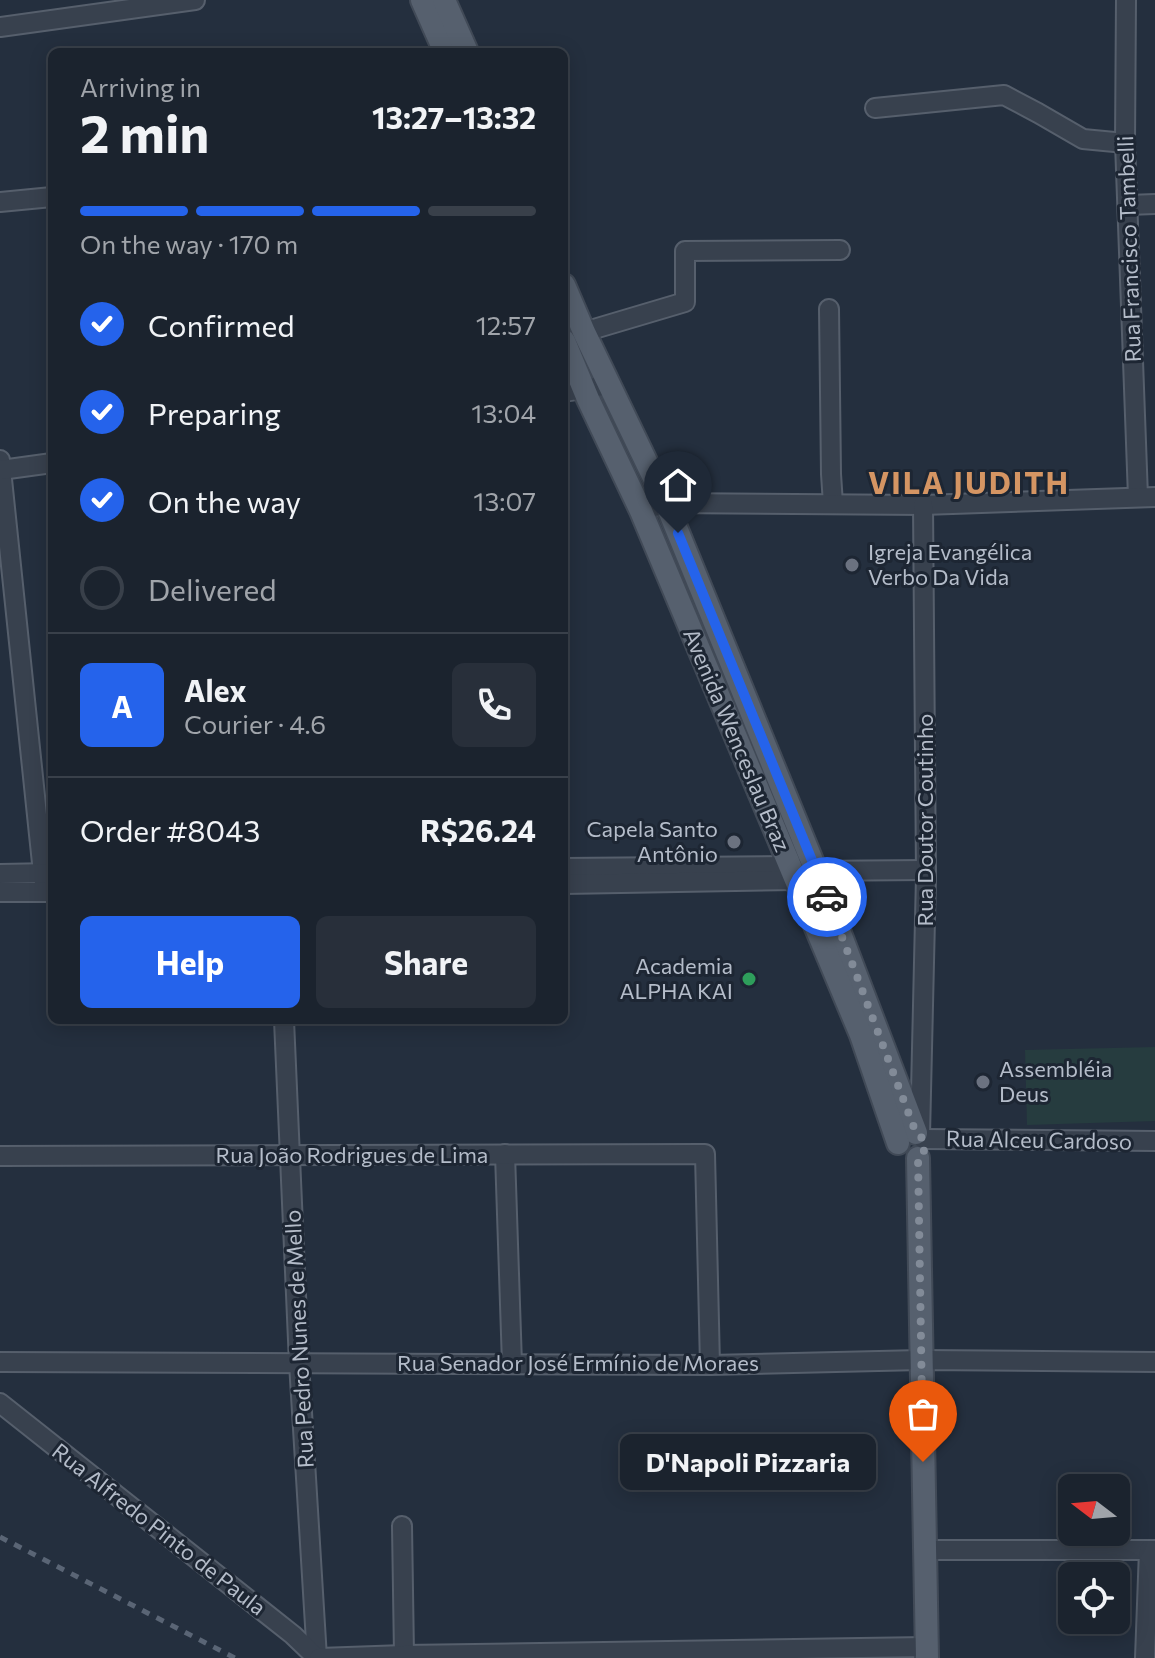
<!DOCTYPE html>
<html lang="en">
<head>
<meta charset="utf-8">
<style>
	:root { --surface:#1b232e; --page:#282f3a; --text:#f1f3f6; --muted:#a0a4aa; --line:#39404a; --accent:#2563eb }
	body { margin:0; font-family:Commissioner,sans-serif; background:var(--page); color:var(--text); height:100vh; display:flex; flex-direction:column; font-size:30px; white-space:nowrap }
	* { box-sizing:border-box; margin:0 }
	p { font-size:26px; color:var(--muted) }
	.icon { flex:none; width:44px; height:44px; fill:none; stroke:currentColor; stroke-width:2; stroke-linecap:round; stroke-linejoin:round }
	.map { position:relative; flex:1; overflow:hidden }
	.details { position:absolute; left:48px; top:48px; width:520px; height:976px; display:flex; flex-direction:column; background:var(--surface); border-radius:12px; box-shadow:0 4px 20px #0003,0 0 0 2px var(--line) }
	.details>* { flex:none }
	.needle { width:52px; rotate:286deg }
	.buttons { position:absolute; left:1058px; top:1474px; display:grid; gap:16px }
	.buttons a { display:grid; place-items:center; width:72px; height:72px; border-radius:12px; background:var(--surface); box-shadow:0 4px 20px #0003,0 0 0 2px var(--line); font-size:40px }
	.pin { position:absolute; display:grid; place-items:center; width:68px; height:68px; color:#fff; margin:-82px -34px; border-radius:50% 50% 50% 0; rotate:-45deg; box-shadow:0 0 8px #0007 }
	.pin .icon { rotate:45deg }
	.courier { position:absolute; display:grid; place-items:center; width:80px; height:80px; margin:-40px; border:6px solid #2563eb; border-radius:50%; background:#fff; color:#222; box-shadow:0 2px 10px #0007 }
	.bubble { position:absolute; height:56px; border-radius:12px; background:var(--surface); box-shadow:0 4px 20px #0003,0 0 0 2px var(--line); font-size:26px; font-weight:700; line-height:56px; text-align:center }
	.headline em { font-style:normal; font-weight:700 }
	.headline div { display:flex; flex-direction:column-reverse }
	.headline { display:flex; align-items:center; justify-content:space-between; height:136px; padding:0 32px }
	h1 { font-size:52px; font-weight:700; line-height:60px }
	.bar { display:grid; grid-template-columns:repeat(4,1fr); gap:12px 8px; align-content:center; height:96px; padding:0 32px }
	.bar i { height:10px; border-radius:6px; background:var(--line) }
	.bar .selected { background:var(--accent) }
	.bar p { grid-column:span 4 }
	.line { display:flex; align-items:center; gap:20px; padding:0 32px; border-top:2px solid var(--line) }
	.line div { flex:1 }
	.round { display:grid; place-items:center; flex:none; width:84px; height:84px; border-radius:12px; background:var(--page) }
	ol { padding:0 32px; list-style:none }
	li { display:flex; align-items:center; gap:24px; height:88px }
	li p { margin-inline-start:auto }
	li .icon { padding:8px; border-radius:50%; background:var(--accent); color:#fff; stroke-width:4 }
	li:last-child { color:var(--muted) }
	li i { width:44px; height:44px; border:4px solid var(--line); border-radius:50% }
	.action { display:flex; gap:16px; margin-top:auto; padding:16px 32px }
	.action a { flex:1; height:92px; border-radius:12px; background:var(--accent); color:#fff; font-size:32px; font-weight:700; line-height:92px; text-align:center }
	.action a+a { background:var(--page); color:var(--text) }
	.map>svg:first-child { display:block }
</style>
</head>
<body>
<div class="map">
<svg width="1155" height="1658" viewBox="0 0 1155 1658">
	<rect width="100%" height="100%" fill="#242f3e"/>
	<path fill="#263c3f" d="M1155 1047V1121L1027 1125 1025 1050Z"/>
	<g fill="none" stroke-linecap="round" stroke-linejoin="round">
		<defs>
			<g id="minor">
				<path d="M1126 0 1125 143 1138 497"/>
				<path d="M0 27 195 0"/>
				<path d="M875 108 1004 95 1038 113 1083 139 1125 143"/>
				<path d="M0 202 52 197"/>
				<path d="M1128 205 1155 204"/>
				<path d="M829 309 831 474 833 504"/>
				<path d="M584 332 685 302V251L840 250"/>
				<path d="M564 392 609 385"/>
				<path d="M0 460 45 892"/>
				<path d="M1 470 52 463"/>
				<path d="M641 511 666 503 923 505 1155 497"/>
				<path d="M564 868 790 866 804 871 926 870"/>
				<path d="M0 874 52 873"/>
				<path d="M564 884 795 880 802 872"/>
				<path d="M0 892H52"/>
				<path d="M284 1020 299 1363 317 1658"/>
				<path d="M920 1135 926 876 923 505"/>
				<path d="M923 1139 1155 1141"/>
				<path d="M505 1154 512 1364"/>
				<path d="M0 1156 705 1154 710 1365"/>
				<path d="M0 1362 710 1365 921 1360 1155 1362"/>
				<path d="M0 1403 293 1635 317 1658"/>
				<path d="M402 1526 404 1655"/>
				<path d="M925 1550H1155"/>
				<path d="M319 1658 404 1655 926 1647"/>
				<path d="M1145 1658 1149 1550"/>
			</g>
			<g id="major">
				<path d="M422 0 445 52"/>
				<path d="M444 0 467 52"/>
				<path d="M564 285 584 332 666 503 819 878 916 1133"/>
				<path d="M564 341 588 399 641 511 861 1035 898 1143"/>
				<path d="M918 1158 927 1658"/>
			</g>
		</defs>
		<use href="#minor" stroke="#565f6c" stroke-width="22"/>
		<use href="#major" stroke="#414a57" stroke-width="26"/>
		<use href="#minor" stroke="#38414e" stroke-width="18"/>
		<use href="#major" stroke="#56606e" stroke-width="22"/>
		<path stroke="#5a6575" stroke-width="5" stroke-dasharray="8 8" stroke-linecap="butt" d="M0 1537 235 1658"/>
	</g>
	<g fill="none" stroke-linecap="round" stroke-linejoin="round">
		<path stroke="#828b98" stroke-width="8" stroke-dasharray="0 14.4" d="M827 897 916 1133C927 1140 928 1150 918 1158L923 1462"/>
		<path stroke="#2563eb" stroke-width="10" d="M678 533 827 897"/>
	</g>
	<g fill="#6b7280" stroke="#1d2633" stroke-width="3">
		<circle cx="852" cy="565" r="8"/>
		<circle cx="734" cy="842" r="8"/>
		<circle cx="983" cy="1082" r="8"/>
	</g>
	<circle fill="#2e9e5b" stroke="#1d2633" stroke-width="3" cx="749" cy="979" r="8"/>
	<g text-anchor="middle" stroke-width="6" stroke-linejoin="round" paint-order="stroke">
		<g font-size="22" fill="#b4bcc9" stroke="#1d2633">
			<text transform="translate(1129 249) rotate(-92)" y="8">Rua Francisco Tambelli</text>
			<text transform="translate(737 740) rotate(67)" y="8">Avenida Wenceslau Braz</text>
			<text transform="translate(925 820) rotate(-90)" y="8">Rua Doutor Coutinho</text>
			<text transform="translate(1039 1140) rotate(1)" y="8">Rua Alceu Cardoso</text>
			<text x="352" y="1163">Rua João Rodrigues de Lima</text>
			<text transform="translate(299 1339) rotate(-93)" y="8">Rua Pedro Nunes de Mello</text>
			<text x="578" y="1371">Rua Senador José Ermínio de Moraes</text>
			<text transform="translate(159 1529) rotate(38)" y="8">Rua Alfredo Pinto de Paula</text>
		</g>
		<g font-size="22" fill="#b4bcc9" stroke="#1d2633" text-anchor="start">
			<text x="868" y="560">Igreja Evangélica<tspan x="868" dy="25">Verbo Da Vida</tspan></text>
			<text x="718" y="837" text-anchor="end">Capela Santo<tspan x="718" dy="25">Antônio</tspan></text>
			<text x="733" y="974" text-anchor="end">Academia<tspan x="733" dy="25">ALPHA KAI</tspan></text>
			<text x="999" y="1077">Assembléia<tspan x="999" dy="25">Deus</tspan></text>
		</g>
		<g font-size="30" font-weight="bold" letter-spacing="2" fill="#d59563" stroke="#1d2633">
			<text x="969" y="494">VILA JUDITH</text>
		</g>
	</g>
</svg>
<div class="buttons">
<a><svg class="needle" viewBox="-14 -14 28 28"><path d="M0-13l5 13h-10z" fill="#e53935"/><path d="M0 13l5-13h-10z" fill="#a0a4aa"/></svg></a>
<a><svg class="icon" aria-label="locate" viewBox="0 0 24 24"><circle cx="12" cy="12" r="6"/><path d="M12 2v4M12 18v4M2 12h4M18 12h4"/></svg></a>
</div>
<div class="pin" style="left:923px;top:1462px;background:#ea580c"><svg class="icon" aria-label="bag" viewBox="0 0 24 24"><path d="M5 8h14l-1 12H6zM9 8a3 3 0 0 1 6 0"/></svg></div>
<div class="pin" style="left:678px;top:533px;background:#1f2937"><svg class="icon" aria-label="home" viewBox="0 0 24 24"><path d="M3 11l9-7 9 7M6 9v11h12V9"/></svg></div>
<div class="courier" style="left:827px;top:897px"><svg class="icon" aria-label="car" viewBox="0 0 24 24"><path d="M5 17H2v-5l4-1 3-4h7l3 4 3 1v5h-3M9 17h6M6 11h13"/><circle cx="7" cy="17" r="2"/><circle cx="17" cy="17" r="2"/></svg></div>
<div class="bubble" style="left:620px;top:1434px;width:256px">D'Napoli Pizzaria</div>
<section class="details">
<div class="headline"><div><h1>2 min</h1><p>Arriving in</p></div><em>13:27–13:32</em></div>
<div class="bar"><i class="selected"></i><i class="selected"></i><i class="selected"></i><i></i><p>On the way · 170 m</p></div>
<ol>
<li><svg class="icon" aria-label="check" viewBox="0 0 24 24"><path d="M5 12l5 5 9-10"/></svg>Confirmed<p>12:57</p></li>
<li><svg class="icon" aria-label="check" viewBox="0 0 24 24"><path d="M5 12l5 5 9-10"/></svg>Preparing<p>13:04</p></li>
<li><svg class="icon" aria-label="check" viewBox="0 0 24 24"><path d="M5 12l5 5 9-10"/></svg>On the way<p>13:07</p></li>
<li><i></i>Delivered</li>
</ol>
<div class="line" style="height:144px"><b class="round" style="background:var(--accent);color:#fff">A</b><div><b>Alex</b><p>Courier · 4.6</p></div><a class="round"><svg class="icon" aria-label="phone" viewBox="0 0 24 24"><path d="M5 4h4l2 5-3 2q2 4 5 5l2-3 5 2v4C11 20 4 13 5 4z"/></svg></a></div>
<div class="line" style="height:104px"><div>Order #8043</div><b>R$26.24</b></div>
<div class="action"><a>Help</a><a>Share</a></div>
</section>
</div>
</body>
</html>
